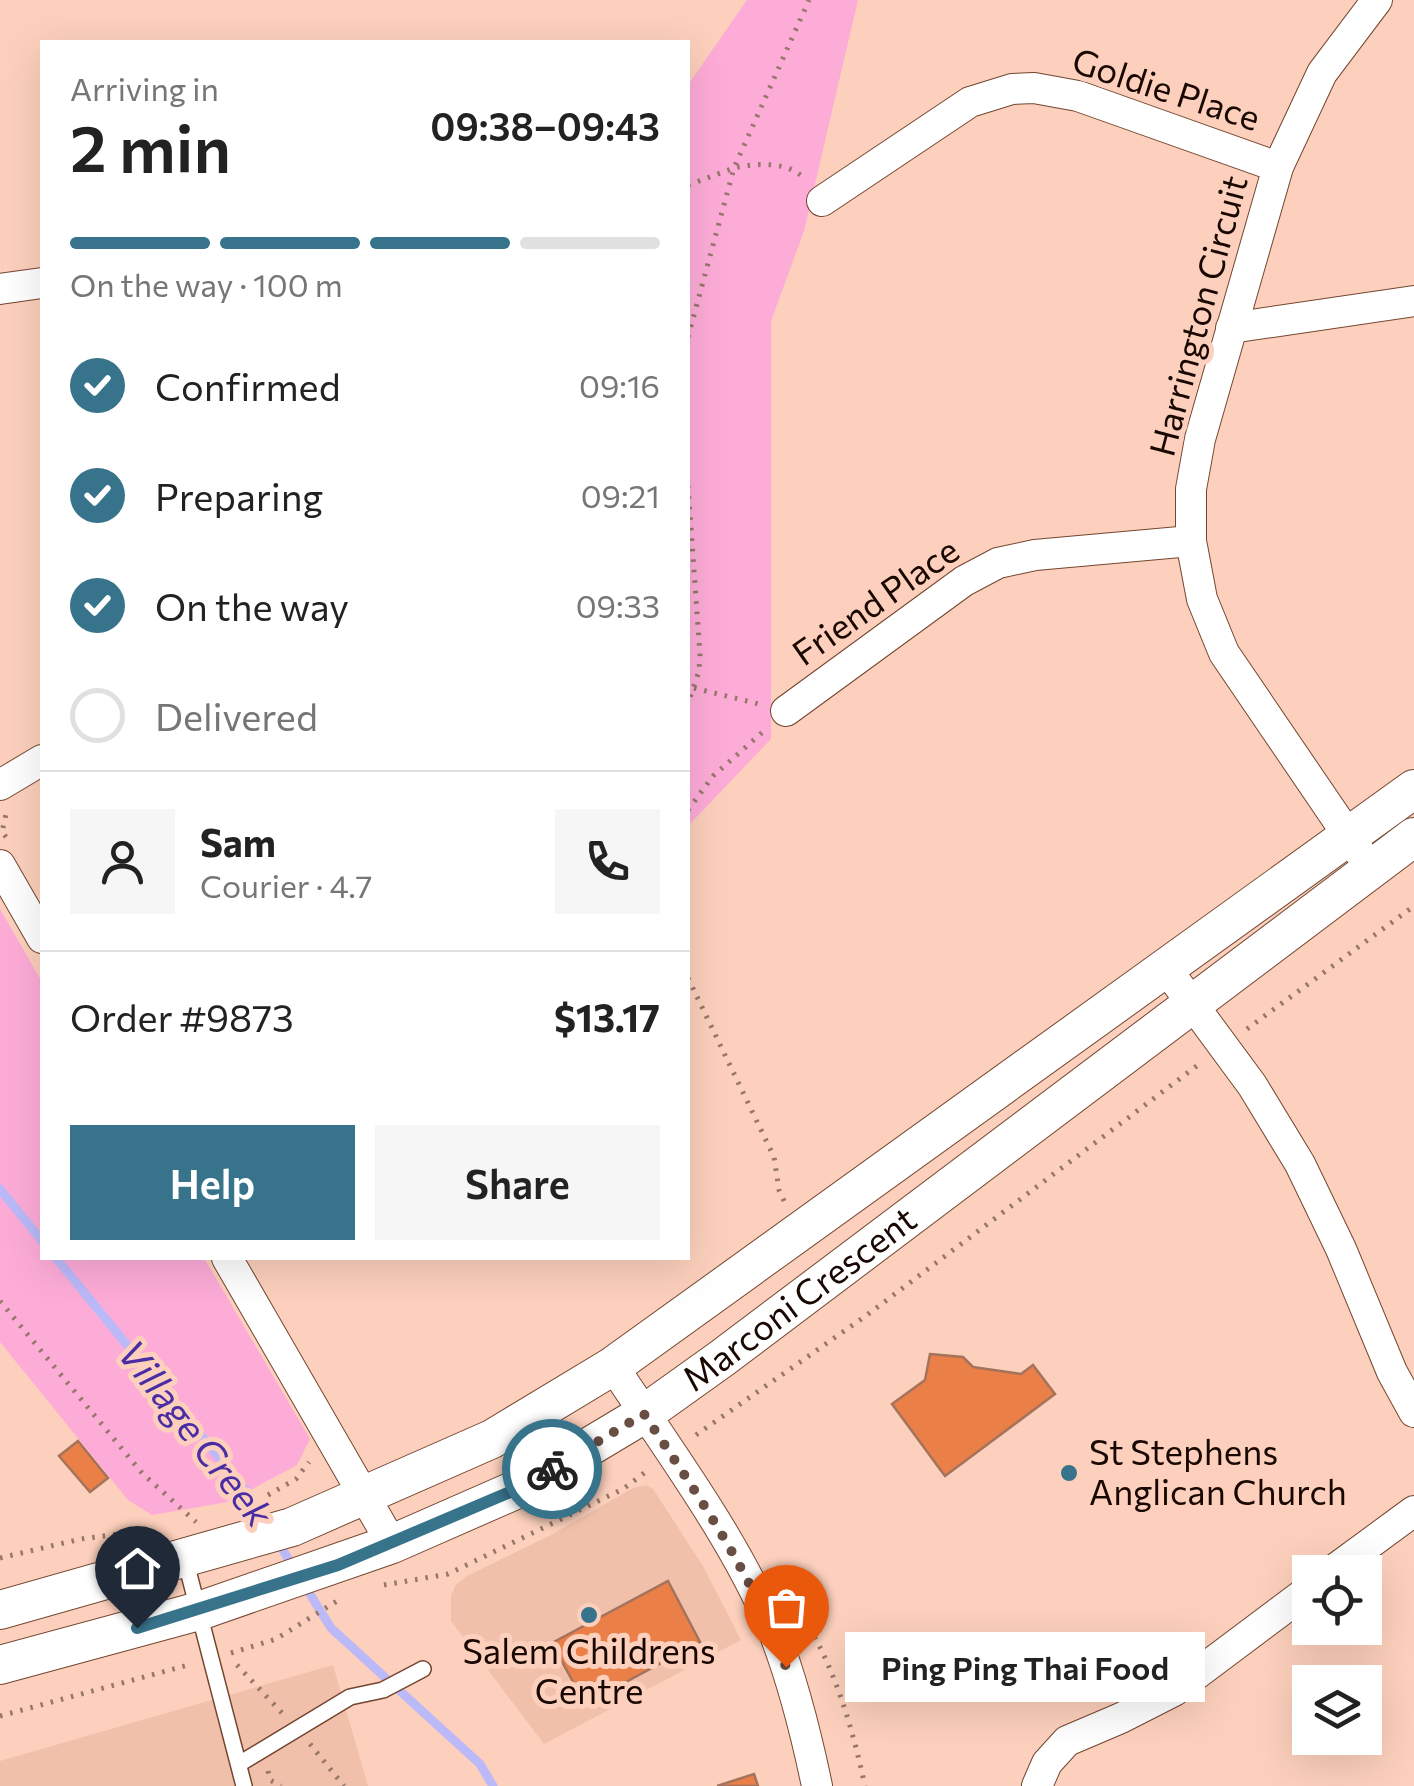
<!DOCTYPE html>
<html lang="en">
<head>
<meta charset="utf-8">
<style>
	:root { --surface:#fff; --page:#f6f6f6; --text:#222; --muted:#767676; --line:#e0e0e0; --accent:#37738b }
	body { margin:0; font-family:Commissioner,sans-serif; background:var(--page); color:var(--text); height:100vh; display:flex; flex-direction:column; font-size:38px; white-space:nowrap }
	* { box-sizing:border-box; margin:0 }
	p { font-size:32px; color:var(--muted) }
	.icon { flex:none; width:55px; height:55px; fill:none; stroke:currentColor; stroke-width:2; stroke-linecap:round; stroke-linejoin:round }
	.map { position:relative; flex:1; overflow:hidden }
	.panel { position:absolute; left:40px; top:40px; width:650px; height:1220px; display:flex; flex-direction:column; background:var(--surface); border-radius:0px; box-shadow:0 10px 40px #0002 }
	.panel>* { flex:none }
	.controls { position:absolute; left:1292px; top:1555px; display:grid; gap:20px }
	.controls a { display:grid; place-items:center; width:90px; height:90px; border-radius:0px; background:var(--surface); box-shadow:0 10px 40px #0002; font-size:50px }
	.pin { position:absolute; display:grid; place-items:center; width:85px; height:85px; color:#fff; margin:-102px -42px; border-radius:50% 50% 50% 0; rotate:-45deg; box-shadow:0 0 10px #0007 }
	.pin .icon { rotate:45deg }
	.courier { position:absolute; display:grid; place-items:center; width:100px; height:100px; margin:-50px; border:8px solid #37738b; border-radius:50%; background:#fff; color:#222; box-shadow:0 2px 12px #0007 }
	.bubble { position:absolute; height:70px; border-radius:0px; background:var(--surface); box-shadow:0 10px 40px #0002; font-size:32px; font-weight:600; line-height:70px; text-align:center }
	.overview em { font-style:normal; font-weight:600 }
	.overview div { display:flex; flex-direction:column-reverse }
	.overview { display:flex; align-items:center; justify-content:space-between; height:170px; padding:0 30px }
	h1 { font-size:65px; font-weight:600; line-height:75px }
	.bar { display:grid; grid-template-columns:repeat(4,1fr); gap:15px 10px; align-content:center; height:120px; padding:0 30px }
	.bar i { height:12px; border-radius:8px; background:var(--line) }
	.bar .current { background:var(--accent) }
	.bar p { grid-column:span 4 }
	.line { display:flex; align-items:center; gap:25px; padding:0 30px; border-top:2px solid var(--line) }
	.line div { flex:1 }
	.round { display:grid; place-items:center; flex:none; width:105px; height:105px; border-radius:0px; background:var(--page) }
	ol { padding:0 30px; list-style:none }
	li { display:flex; align-items:center; gap:30px; height:110px }
	li p { margin-inline-start:auto }
	li .icon { padding:10px; border-radius:50%; background:var(--accent); color:#fff; stroke-width:4 }
	li:last-child { color:var(--muted) }
	li i { width:55px; height:55px; border:5px solid var(--line); border-radius:50% }
	.primary-button { display:flex; gap:20px; margin-top:auto; padding:20px 30px }
	.primary-button a { flex:1; height:115px; border-radius:0px; background:var(--accent); color:#fff; font-size:40px; font-weight:600; line-height:115px; text-align:center }
	.primary-button a+a { background:var(--page); color:var(--text) }
	.map>svg:first-child { display:block }
</style>
</head>
<body>
<div class="map">
<svg width="1414" height="1786" viewBox="0 0 1414 1786">
	<rect width="100%" height="100%" fill="#fcd0bc"/>
	<g fill="#f0c0aa">
		<path d="M646 1485 653 1489 703 1566 741 1640 544 1744 451 1621V1596L455 1586 467 1576 549 1536 633 1488Z"/>
		<path d="M333 1665 368 1786H0V1761Z"/>
	</g>
	<g fill="#fdacd8">
		<path d="M747 0H858L804 231 771 321V739L688 826V85Z"/>
		<path d="M0 909 42 982V1258H204L310 1439 297 1465 228 1502 152 1515 128 1500 0 1342Z"/>
	</g>
	<g fill="none" stroke-linecap="round" stroke-linejoin="round">
		<g stroke="#bcb9f9" stroke-width="9">
			<path d="M0 1189 42 1241"/>
			<path d="M56 1258 247 1492 268 1526"/>
			<path d="M276 1539 294 1568"/>
			<path d="M305 1586 331 1628 480 1764 493 1786"/>
		</g>
	</g>
	<g fill="#ea7f48" stroke="#a5735c" stroke-width="2.5">
		<path d="M930 1354 963 1357 973 1367 1021 1374 1033 1365 1055 1394 945 1476 892 1404 925 1380Z"/>
		<path d="M78 1441 108 1478 90 1492 59 1456Z"/>
		<path d="M668 1581 700 1642 585 1704 552 1643Z"/>
		<path d="M754 1774 758 1786H717Z"/>
	</g>
	<g fill="none" stroke-linecap="round" stroke-linejoin="round">
		<defs>
			<g id="service">
				<path d="M185 1559 244 1786"/>
				<path d="M239 1764 350 1697 383 1690 423 1669"/>
			</g>
			<g id="minor">
				<path d="M822 201 970 102 1012 89 1034 88 1078 96 1278 167"/>
				<path d="M0 289 42 283"/>
				<path d="M1231 328 1414 301"/>
				<path d="M786 711 964 581 998 563 1035 555 1191 541"/>
				<path d="M0 785 42 760"/>
				<path d="M0 865 42 938"/>
				<path d="M1371 869 1224 653 1202 599 1191 541V489L1200 439 1278 167 1322 73 1377 0"/>
				<path d="M1165 967 1252 1085 1300 1164 1341 1249 1392 1372 1414 1412"/>
				<path d="M227 1258 392 1544"/>
				<path d="M613 1366C669 1451 733 1536 773 1630 793 1681 806 1733 817 1786"/>
				<path d="M1331 1572 1414 1511"/>
				<path d="M1037 1786 1047 1763 1067 1741 1121 1718 1174 1691 1310 1589"/>
			</g>
			<g id="tertiary">
				<path d="M0 1610 292 1527 492 1439 613 1366 1414 789"/>
				<path id="s1" d="M0 1665 199 1611 392 1544 522 1487 644 1414 721 1359 1414 837"/>
			</g>
		</defs>
		<use href="#service" stroke="#744630" stroke-width="18"/>
		<use href="#minor" stroke="#744630" stroke-width="32"/>
		<use href="#tertiary" stroke="#744630" stroke-width="40"/>
		<g stroke="#967769" stroke-width="5" stroke-dasharray="2.5 8" stroke-linecap="butt">
			<path d="M688 185 734 168 809 0"/>
			<path d="M688 337 734 168C755 163 790 161 804 179"/>
			<path d="M688 486 700 654 699 671 688 703"/>
			<path d="M694 688 759 704"/>
			<path d="M688 810 713 776 765 730"/>
			<path d="M6 837 2 832 6 814"/>
			<path d="M688 978 774 1157 779 1190 785 1203"/>
			<path d="M1247 1029 1414 906"/>
			<path d="M0 1301 142 1473 196 1522"/>
			<path d="M696 1435 867 1315 1198 1065"/>
			<path d="M268 1495 296 1479 309 1462"/>
			<path d="M0 1558 81 1539 142 1531"/>
			<path d="M384 1585 448 1574 623 1489 647 1471"/>
			<path d="M804 1619C836 1670 852 1727 865 1786"/>
			<path d="M231 1653 276 1639 337 1601"/>
			<path d="M237 1665 283 1714"/>
			<path d="M0 1716 192 1664"/>
			<path d="M310 1744 344 1786"/>
			<path d="M268 1771 270 1780 281 1786"/>
		</g>
		<use href="#service" stroke="#fff" stroke-width="15"/>
		<use href="#minor" stroke="#fff" stroke-width="30"/>
		<use href="#tertiary" stroke="#fff" stroke-width="38"/>
	</g>
	<g fill="none" stroke-linecap="round" stroke-linejoin="round">
		<path stroke="#684e43" stroke-width="10" stroke-dasharray="0 18" d="M552 1469 644 1414C698 1495 753 1575 786 1667"/>
		<path stroke="#37738b" stroke-width="12" d="M137 1628 338 1565 522 1487 552 1469"/>
	</g>
	<g fill="#37738b" stroke="#fcd0bc" stroke-width="4">
		<circle cx="1069" cy="1473" r="10"/>
		<circle cx="589" cy="1615" r="10"/>
	</g>
	<g text-anchor="middle" stroke-width="10" stroke-linejoin="round" paint-order="stroke">
		<g font-size="35" fill="#190802" stroke="#fcd0bc">
			<text transform="translate(1166 90) rotate(18)" y="12">Goldie Place</text>
			<text transform="translate(1199 316) rotate(-75)" y="12">Harrington Circuit</text>
			<text transform="translate(876 602) rotate(-35)" y="12">Friend Place</text>
			<text dy="12" stroke="none"><textPath href="#s1" startOffset="888">Marconi Crescent</textPath></text>
		</g>
		<g font-size="35" fill="#190802" stroke="#fcd0bc" text-anchor="start">
			<text x="1089" y="1465">St Stephens<tspan x="1089" dy="40">Anglican Church</tspan></text>
			<text x="589" y="1664" text-anchor="middle">Salem Childrens<tspan x="589" dy="40">Centre</tspan></text>
		</g>
		<g font-size="38" font-style="italic" fill="#492da4" stroke="#fcd0bc">
			<text transform="translate(195 1434) rotate(52)" y="13">Village Creek</text>
		</g>
	</g>
</svg>
<div class="controls">
<a><svg class="icon" aria-label="locate" viewBox="0 0 24 24"><circle cx="12" cy="12" r="6"/><path d="M12 2v4M12 18v4M2 12h4M18 12h4"/></svg></a>
<a><svg class="icon" aria-label="layers" viewBox="0 0 24 24"><path d="M12 4l9 5-9 5-9-5zM3 14l9 5 9-5"/></svg></a>
</div>
<div class="pin" style="left:786px;top:1667px;background:#ea580c"><svg class="icon" aria-label="bag" viewBox="0 0 24 24"><path d="M5 8h14l-1 12H6zM9 8a3 3 0 0 1 6 0"/></svg></div>
<div class="pin" style="left:137px;top:1628px;background:#1f2937"><svg class="icon" aria-label="home" viewBox="0 0 24 24"><path d="M3 11l9-7 9 7M6 9v11h12V9"/></svg></div>
<div class="courier" style="left:552px;top:1469px"><svg class="icon" aria-label="bike" viewBox="0 0 24 24"><circle cx="6" cy="16" r="4"/><circle cx="18" cy="16" r="4"/><path d="M6 16l4-8h5l3 8M10 8l3 8H6M13 5h3"/></svg></div>
<div class="bubble" style="left:845px;top:1632px;width:360px">Ping Ping Thai Food</div>
<section class="panel">
<div class="overview"><div><h1>2 min</h1><p>Arriving in</p></div><em>09:38–09:43</em></div>
<div class="bar"><i class="current"></i><i class="current"></i><i class="current"></i><i></i><p>On the way · 100 m</p></div>
<ol>
<li><svg class="icon" aria-label="check" viewBox="0 0 24 24"><path d="M5 12l5 5 9-10"/></svg>Confirmed<p>09:16</p></li>
<li><svg class="icon" aria-label="check" viewBox="0 0 24 24"><path d="M5 12l5 5 9-10"/></svg>Preparing<p>09:21</p></li>
<li><svg class="icon" aria-label="check" viewBox="0 0 24 24"><path d="M5 12l5 5 9-10"/></svg>On the way<p>09:33</p></li>
<li><i></i>Delivered</li>
</ol>
<div class="line" style="height:180px"><a class="round"><svg class="icon" aria-label="person" viewBox="0 0 24 24"><circle cx="12" cy="8" r="4"/><path d="M4 21q1-7 8-7t8 7"/></svg></a><div><b>Sam</b><p>Courier · 4.7</p></div><a class="round"><svg class="icon" aria-label="phone" viewBox="0 0 24 24"><path d="M5 4h4l2 5-3 2q2 4 5 5l2-3 5 2v4C11 20 4 13 5 4z"/></svg></a></div>
<div class="line" style="height:130px"><div>Order #9873</div><b>$13.17</b></div>
<div class="primary-button"><a>Help</a><a>Share</a></div>
</section>
</div>
</body>
</html>
